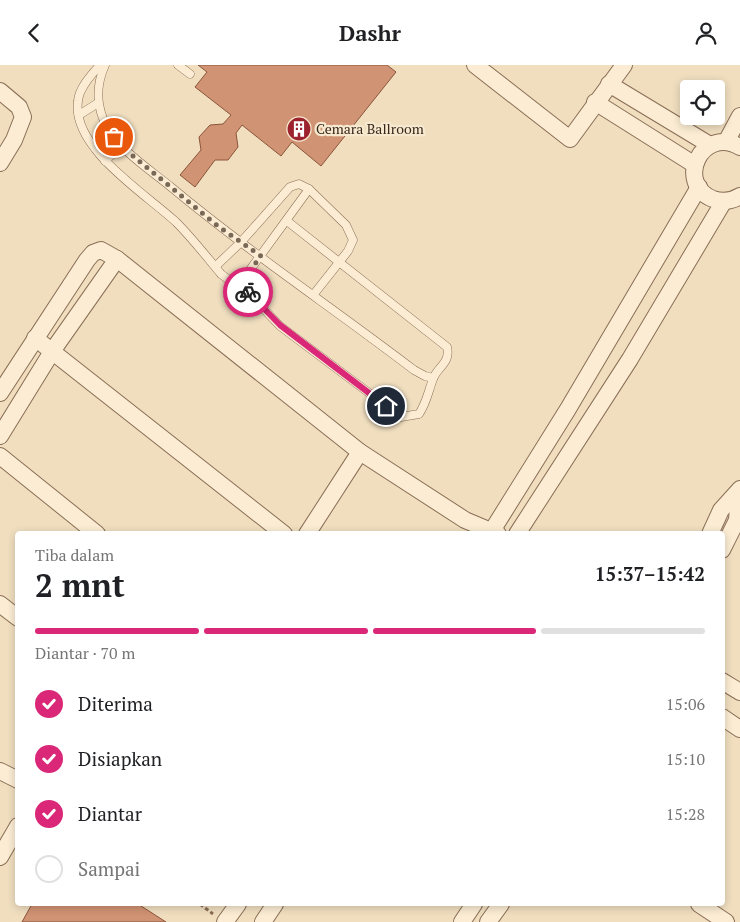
<!DOCTYPE html>
<html lang="id">
<head>
<meta charset="utf-8">
<style>
	:root { --surface:#fff; --page:#f2f2f2; --text:#202124; --muted:#757577; --line:#e0e0e0; --accent:#db2777 }
	body { margin:0; font-family:"PT Serif",serif; background:var(--page); color:var(--text); height:100vh; display:flex; flex-direction:column; font-size:19px; white-space:nowrap }
	* { box-sizing:border-box; margin:0 }
	p { font-size:16px; color:var(--muted) }
	.icon { flex:none; width:28px; height:28px; fill:none; stroke:currentColor; stroke-width:2; stroke-linecap:round; stroke-linejoin:round }
	.map { position:relative; flex:1; overflow:hidden }
	.side { position:absolute; left:15px; top:466px; width:710px; height:375px; display:flex; flex-direction:column; background:var(--surface); border-radius:5px; box-shadow:0 2px 8px #0003 }
	.side>* { flex:none }
	.controls { position:absolute; left:680px; top:15px; display:grid; gap:10px }
	.controls a { display:grid; place-items:center; width:45px; height:45px; border-radius:5px; background:var(--surface); box-shadow:0 2px 8px #0003; font-size:25px }
	.pin { position:absolute; display:grid; place-items:center; width:42px; height:42px; color:#fff; margin:-21px; border:2px solid #fff; border-radius:50%; box-shadow:0 1px 5px #0007 }
	.courier { position:absolute; display:grid; place-items:center; width:50px; height:50px; margin:-25px; border:4px solid #db2777; border-radius:50%; background:#fff; color:#222; box-shadow:0 1px 6px #0007 }
	.summary em { font-style:normal; font-weight:600 }
	.summary div { display:flex; flex-direction:column-reverse }
	.summary { display:flex; align-items:center; justify-content:space-between; height:85px; padding:0 20px }
	h1 { font-size:32px; font-weight:600; line-height:38px }
	.bar { display:grid; grid-template-columns:repeat(4,1fr); gap:8px 5px; align-content:center; height:60px; padding:0 20px }
	.bar i { height:6px; border-radius:4px; background:var(--line) }
	.bar .active { background:var(--accent) }
	.bar p { grid-column:span 4 }
	ol { padding:0 20px; list-style:none }
	li { display:flex; align-items:center; gap:15px; height:55px }
	li p { margin-inline-start:auto }
	li .icon { padding:5px; border-radius:50%; background:var(--accent); color:#fff; stroke-width:4 }
	li:last-child { color:var(--muted) }
	li i { width:28px; height:28px; border:2px solid var(--line); border-radius:50% }
	header { display:flex; justify-content:space-between; align-items:center; height:65px; padding:0 20px; background:var(--surface); font-size:22px; font-weight:600 }
	.map>svg:first-child { display:block }
</style>
</head>
<body>
<header><svg class="icon" aria-label="back" viewBox="0 0 24 24"><path d="M15 5l-7 7 7 7"/></svg>Dashr<svg class="icon" aria-label="person" viewBox="0 0 24 24"><circle cx="12" cy="8" r="4"/><path d="M4 21q1-7 8-7t8 7"/></svg></header>
<div class="map">
<svg width="740" height="857" viewBox="0 0 740 857">
	<rect width="100%" height="100%" fill="#f0debf"/>
	<g fill="#d09373" stroke="#8a553b">
		<path d="M198 0H387L396 7 321 101 292 77 281 91 242 60 236 68 238 82 228 95H215L195 122 180 110 201 85 199 72 210 60 223 59 231 50 195 22 207 7Z"/>
		<path d="M32 839H138L166 857H22Z"/>
	</g>
	<g fill="none" stroke-linecap="round" stroke-linejoin="round">
		<defs>
			<g id="lane">
				<path d="M100 0C92 9 79 23 78 36 71 83 146 129 176 157 192 173 206 191 221 209L229 215 238 217 280 261 401 352 419 349C427 337 428 327 433 314 437 302 451 298 447 282L287 156"/>
				<path d="M105 0C96 20 96 42 107 62 122 87 149 104 171 122 249 187 333 243 414 305L425 311 433 313"/>
				<path d="M178 0 190 9"/>
				<path d="M79 50 98 38"/>
				<path d="M105 96 121 81"/>
				<path d="M216 201 241 177 290 122 299 119 309 124 346 160 353 175 348 186 314 229"/>
				<path d="M238 217 247 209 309 124"/>
			</g>
			<g id="street">
				<path d="M475 0 570 74 624 0"/>
				<path d="M609 19 710 80"/>
				<path d="M0 26 19 42 23 52 14 75 0 98"/>
				<path d="M595 37 695 100"/>
				<path d="M726 77 740 51"/>
				<path d="M740 82C702 60 674 118 713 134 722 137 732 136 740 131"/>
				<path d="M35 273 284 469"/>
				<path d="M0 328 87 195 93 188 101 185 117 194 360 387 465 455 498 469"/>
				<path d="M0 371 53 285 117 194"/>
				<path d="M0 391 97 469"/>
				<path d="M307 469 360 387"/>
				<path d="M490 469 568 344 699 122"/>
				<path d="M517 469 630 294 724 136"/>
				<path d="M710 469 721 445 740 424"/>
				<path d="M722 485 737 455 739 426"/>
				<path d="M0 539 18 553"/>
				<path d="M722 616 740 627"/>
				<path d="M722 652 740 664"/>
				<path d="M0 706 18 715"/>
				<path d="M0 792 18 761"/>
				<path d="M699 839 726 857"/>
				<path d="M225 857 238 839"/>
				<path d="M263 857 275 839"/>
				<path d="M462 857 474 839"/>
				<path d="M488 857 501 839"/>
			</g>
		</defs>
		<use href="#lane" stroke="#8a6e56" stroke-width="9"/>
		<use href="#street" stroke="#8a6e56" stroke-width="18"/>
		<path stroke="#8a6e56" stroke-width="3" stroke-dasharray="4 2.5" stroke-linecap="butt" d="M200 839 213 849"/>
		<use href="#lane" stroke="#fbecd3" stroke-width="8"/>
		<use href="#street" stroke="#fbecd3" stroke-width="16"/>
	</g>
	<g fill="none" stroke-linecap="round" stroke-linejoin="round">
		<path stroke="#786855" stroke-width="5" stroke-dasharray="0 9" d="M114 72 121 81 219 162 261 191 244 213 238 217 248 227"/>
		<path stroke="#db2777" stroke-width="6" d="M248 227 280 260 386 341"/>
	</g>
	<defs>
		<symbol id="building-disc" viewBox="-11 -11 22 22"><circle r="9.5" fill="#9c232d" stroke="#f7e9cf"/><path d="M-4-6H4V6H1V3H-1V6H-4ZM-2.5-4.3h1.7v1.8h-1.7ZM.8-4.3h1.7v1.8H.8ZM-2.5-1h1.7V.8h-1.7ZM.8-1h1.7V.8H.8Z" fill="#fff"/></symbol>
	</defs>
	<g fill-rule="evenodd">
		<use href="#building-disc" x="285" y="50" width="28" height="28"/>
	</g>
	<g text-anchor="middle" stroke-width="4.5" stroke-linejoin="round" paint-order="stroke">
		<g font-size="14" fill="#38281c" stroke="#f7e9cf" text-anchor="start">
			<text x="316" y="69">Cemara Ballroom</text>
		</g>
	</g>
</svg>
<div class="controls">
<a><svg class="icon" aria-label="locate" viewBox="0 0 24 24"><circle cx="12" cy="12" r="6"/><path d="M12 2v4M12 18v4M2 12h4M18 12h4"/></svg></a>
</div>
<div class="pin" style="left:114px;top:72px;background:#ea580c"><svg class="icon" aria-label="bag" viewBox="0 0 24 24"><path d="M5 8h14l-1 12H6zM9 8a3 3 0 0 1 6 0"/></svg></div>
<div class="pin" style="left:386px;top:341px;background:#1f2937"><svg class="icon" aria-label="home" viewBox="0 0 24 24"><path d="M3 11l9-7 9 7M6 9v11h12V9"/></svg></div>
<div class="courier" style="left:248px;top:227px"><svg class="icon" aria-label="bike" viewBox="0 0 24 24"><circle cx="6" cy="16" r="4"/><circle cx="18" cy="16" r="4"/><path d="M6 16l4-8h5l3 8M10 8l3 8H6M13 5h3"/></svg></div>
<section class="side">
<div class="summary"><div><h1>2 mnt</h1><p>Tiba dalam</p></div><em>15:37–15:42</em></div>
<div class="bar"><i class="active"></i><i class="active"></i><i class="active"></i><i></i><p>Diantar · 70 m</p></div>
<ol>
<li><svg class="icon" aria-label="check" viewBox="0 0 24 24"><path d="M5 12l5 5 9-10"/></svg>Diterima<p>15:06</p></li>
<li><svg class="icon" aria-label="check" viewBox="0 0 24 24"><path d="M5 12l5 5 9-10"/></svg>Disiapkan<p>15:10</p></li>
<li><svg class="icon" aria-label="check" viewBox="0 0 24 24"><path d="M5 12l5 5 9-10"/></svg>Diantar<p>15:28</p></li>
<li><i></i>Sampai</li>
</ol>
</section>
</div>
</body>
</html>
